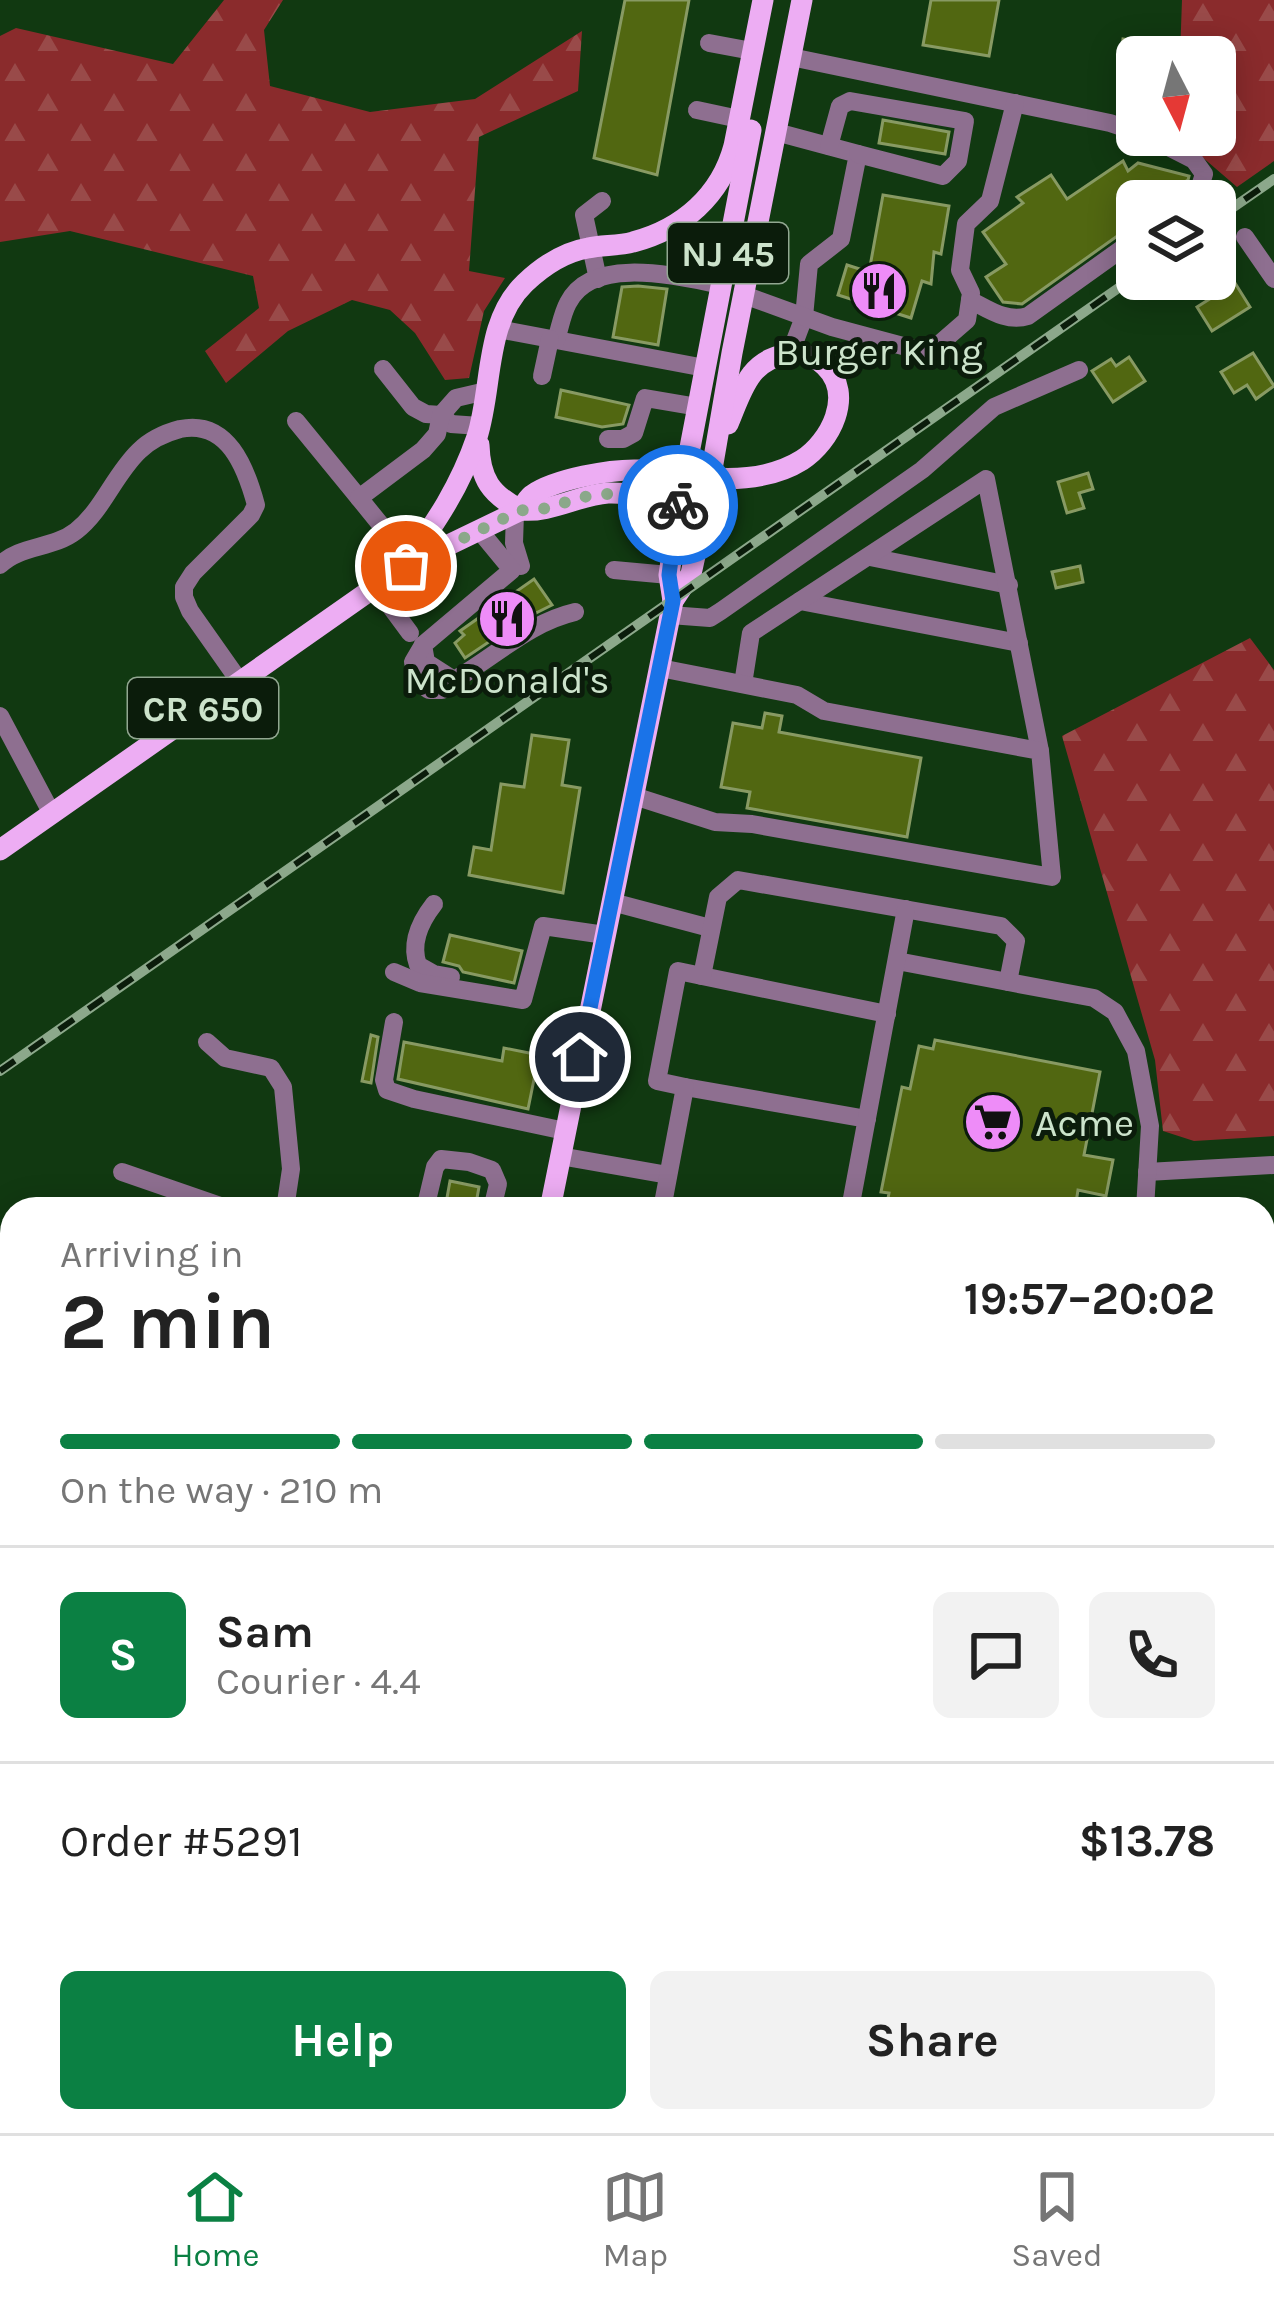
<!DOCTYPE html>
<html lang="en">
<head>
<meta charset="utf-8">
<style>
	:root { --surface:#fff; --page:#f2f2f2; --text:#222; --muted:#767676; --line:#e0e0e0; --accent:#0b8043 }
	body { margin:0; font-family:Karla,sans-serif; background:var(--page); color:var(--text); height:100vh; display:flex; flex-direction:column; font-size:45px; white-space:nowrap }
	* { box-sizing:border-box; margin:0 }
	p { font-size:39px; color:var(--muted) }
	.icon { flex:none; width:66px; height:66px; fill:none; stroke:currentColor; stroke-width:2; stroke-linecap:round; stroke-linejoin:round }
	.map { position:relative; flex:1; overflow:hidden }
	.details { position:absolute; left:0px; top:1197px; width:1275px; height:936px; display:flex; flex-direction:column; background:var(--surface); border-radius:36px 36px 0 0; box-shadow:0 6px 30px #0003 }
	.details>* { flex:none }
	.needle { width:78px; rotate:174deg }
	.controls { position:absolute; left:1116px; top:36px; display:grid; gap:24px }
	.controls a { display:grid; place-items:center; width:120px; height:120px; border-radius:18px; background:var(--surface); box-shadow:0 6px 30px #0003; font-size:60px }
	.pin { position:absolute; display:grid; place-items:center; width:102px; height:102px; color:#fff; margin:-51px; border:6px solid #fff; border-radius:50%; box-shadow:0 3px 12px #0007 }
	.courier { position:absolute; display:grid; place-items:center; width:120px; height:120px; margin:-60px; border:9px solid #1a73e8; border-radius:50%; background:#fff; color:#222; box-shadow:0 3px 15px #0007 }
	.headline em { font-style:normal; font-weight:700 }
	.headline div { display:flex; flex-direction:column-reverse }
	.headline { display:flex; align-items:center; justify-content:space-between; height:204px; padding:0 60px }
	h1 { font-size:78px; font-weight:700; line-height:90px }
	.bar { display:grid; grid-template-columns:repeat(4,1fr); gap:18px 12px; align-content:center; height:144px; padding:0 60px }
	.bar i { height:15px; border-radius:9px; background:var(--line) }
	.bar .selected { background:var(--accent) }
	.bar p { grid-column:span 4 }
	.line { display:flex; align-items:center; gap:30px; padding:0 60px; border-top:3px solid var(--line) }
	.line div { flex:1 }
	.round { display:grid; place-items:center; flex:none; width:126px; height:126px; border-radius:18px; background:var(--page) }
	.cta { display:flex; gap:24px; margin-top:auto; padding:24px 60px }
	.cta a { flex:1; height:138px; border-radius:18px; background:var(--accent); color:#fff; font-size:48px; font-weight:700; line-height:138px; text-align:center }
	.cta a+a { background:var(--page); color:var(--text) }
	.dock { display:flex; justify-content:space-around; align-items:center; height:168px; border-top:3px solid var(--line); background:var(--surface); font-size:33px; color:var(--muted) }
	.dock a { display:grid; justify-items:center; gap:6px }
	.dock .selected { color:var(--accent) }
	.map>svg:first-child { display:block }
</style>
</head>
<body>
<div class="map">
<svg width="1274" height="2133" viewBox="0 0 1274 2133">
	<defs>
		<pattern id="forest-firs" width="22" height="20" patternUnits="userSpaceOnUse" patternTransform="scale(3)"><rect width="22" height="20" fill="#8a2b2c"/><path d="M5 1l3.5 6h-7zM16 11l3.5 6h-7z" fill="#994a49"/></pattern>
	</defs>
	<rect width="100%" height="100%" fill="#113911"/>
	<g fill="url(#forest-firs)">
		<path d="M224 0H283L264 30 270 86 370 112 475 99 582 31 578 91 479 137 469 271 505 278 484 311 469 378 445 380 415 333 390 310 352 300 288 331 226 383 205 351 259 308 253 276 70 231 0 242V36L16 28 173 64Z"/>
		<path d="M1182 0H1274V161L1237 187 1179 137 1215 135V57H1180Z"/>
		<path d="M1250 638 1274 670V1136L1194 1141 1163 1131 1155 1060 1062 736Z"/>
		<path d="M1263 1483 1274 1488V1561L1263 1546Z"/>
		<path d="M1263 1617 1274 1632V1886L1263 1871Z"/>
		<path d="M990 2121H1087L1070 2133H999Z"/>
	</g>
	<g fill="#516711" stroke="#889a63" stroke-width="3">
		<path d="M625 0H689L657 175 594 158Z"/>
		<path d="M931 0H999L989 56 923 45Z"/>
		<path d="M1123 39 1190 48V57H1137V73L1119 71Z"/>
		<path d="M883 120 949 132 945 154 879 143Z"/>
		<path d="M1123 161 1128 171 1138 163 1189 176 1188 180 1153 201H1137V222L1022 304 1003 302 986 277 1006 264 983 232 1023 203 1017 197 1051 175 1067 199Z"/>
		<path d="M883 195 949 206 941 254 934 252 931 284 922 281 911 318 838 295 847 265 869 272Z"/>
		<path d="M1235 283 1250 307 1212 331 1197 307Z"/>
		<path d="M638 286 667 289 658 345 613 337 622 287Z"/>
		<path d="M1253 353 1274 386 1256 399 1247 385 1234 393 1221 372Z"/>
		<path d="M1129 357 1145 381 1113 402 1092 371 1111 359 1116 366Z"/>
		<path d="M561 390 629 405 623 424 602 427 556 417Z"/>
		<path d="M1088 473 1093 489 1079 493 1084 508 1067 513 1058 482Z"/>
		<path d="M1080 566 1083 582 1056 588 1052 572Z"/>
		<path d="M534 579 552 605 520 621 465 658 455 643 464 635 460 631Z"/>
		<path d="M765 713 782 716 779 732 921 758 907 837 747 808 750 792 721 787 733 723 762 728Z"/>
		<path d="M532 735 569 740 562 785 580 788 563 893 469 875 474 847 491 850 501 784 524 787Z"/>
		<path d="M450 935 522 951 514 983 463 972 459 966 443 962Z"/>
		<path d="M371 1035 378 1037 371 1083 362 1081Z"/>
		<path d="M935 1040 1100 1072 1084 1155 1113 1160 1106 1196 1078 1190 1075 1209H886L889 1193 881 1192 902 1087 910 1089 919 1046 933 1049Z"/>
		<path d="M404 1042 502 1061 504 1048 539 1055 528 1109 398 1079Z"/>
		<path d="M450 1181 479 1187 475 1209H445Z"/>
	</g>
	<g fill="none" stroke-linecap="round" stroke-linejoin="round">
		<g stroke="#8e6f90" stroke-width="18">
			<path d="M709 43 752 51"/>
			<path d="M791 57 1110 123 1137 132"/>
			<path d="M697 110 739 119"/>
			<path d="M776 132 858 154 841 239 809 264 804 317 790 354"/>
			<path d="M1145 135 1194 160 1204 174 1199 190 1185 201"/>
			<path d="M829 146 840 106 850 101 965 121 958 161 943 176 858 154"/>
			<path d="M1245 237 1274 279"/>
			<path d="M598 279 584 215 602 201"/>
			<path d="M744 295 832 327 929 353 967 320 971 293 960 270 966 224 990 201 1015 103"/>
			<path d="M970 300C988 309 1007 323 1028 316L1137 238"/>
			<path d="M498 329 705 368"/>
			<path d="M556 340C560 328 562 314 568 303 592 254 680 277 722 285"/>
			<path d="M383 369 413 407 426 414 441 415 451 424 480 426"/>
			<path d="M542 376 550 339"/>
			<path d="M296 421 359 498 423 450 437 434 441 415 456 398 486 391"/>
			<path d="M608 439H623L634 433 645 398 698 407"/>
			<path d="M359 498 389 535 395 574"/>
			<path d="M515 513 514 543 521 566"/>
			<path d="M479 530 512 570 423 645 426 662 454 680C495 657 528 623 575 612"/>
			<path d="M870 557 1009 585"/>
			<path d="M0 565C20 545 53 549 76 531 103 510 114 475 139 451 150 440 165 433 180 429 228 419 246 468 256 505L251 515 193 573 184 587V597L190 611 240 682"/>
			<path d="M614 570 669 575"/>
			<path d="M376 587 410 633"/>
			<path d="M800 601 1019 643"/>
			<path d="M670 615 710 618 721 611 922 470 994 407 1079 370"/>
			<path d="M423 645 413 662 417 681 429 690H442L454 680"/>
			<path d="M743 684 751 633 986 479 1040 751"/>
			<path d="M0 716 52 814"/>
			<path d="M634 796 715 822 752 824 1052 877 1040 751 824 711 797 695 660 668"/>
			<path d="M612 902 710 928"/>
			<path d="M434 904C420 922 410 943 418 965L434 974 451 977"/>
			<path d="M897 961 1008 982"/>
			<path d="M394 972 420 983 523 1000 543 926 605 935"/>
			<path d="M702 976 887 1014"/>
			<path d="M394 1022 384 1080 387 1090 414 1099 565 1131"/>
			<path d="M207 1042 225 1058 271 1068 283 1087 291 1169 285 1209"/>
			<path d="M685 1087 867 1119"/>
			<path d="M560 1156 668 1175"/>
			<path d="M122 1172 229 1209"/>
			<path d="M1147 1172 1274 1165"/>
			<path d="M425 1209 435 1167 441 1159 469 1162 492 1170 498 1184 492 1209"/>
			<path d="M662 1209 685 1087 657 1081 678 971 702 976 718 897 738 880 1001 926 1016 941 1008 982 1094 998 1115 1012 1136 1051 1150 1126 1145 1209"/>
			<path d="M850 1209 906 909"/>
			<path d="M0 1396 12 1398"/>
			<path d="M0 1439 12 1442"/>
			<path d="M1263 1578 1274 1593"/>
			<path d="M0 1651 12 1654"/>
			<path d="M0 1858 12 1861"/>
			<path d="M1263 2086 1274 2100"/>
			<path d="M0 2094 12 2097"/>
			<path d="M136 2121 198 2133"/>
			<path d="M458 2121 510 2133"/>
			<path d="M238 2133 239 2121"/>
		</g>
		<g stroke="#edadf3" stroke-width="21">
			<path d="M479 445C480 479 491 495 521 510"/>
			<path d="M521 510C524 505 527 499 532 495 555 479 611 469 639 470 664 470 688 476 712 478 743 480 775 477 802 460 830 442 855 395 825 366 817 358 804 353 792 354 777 354 761 362 752 374 741 388 735 408 728 424"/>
			<path d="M406 564C436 522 460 487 477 437 493 387 484 322 525 283 543 266 564 252 588 248 603 245 619 246 633 242 683 229 721 195 734 146L763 0"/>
			<path d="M673 601 669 575 679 505 751 130"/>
			<path d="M0 850 405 566 521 510C551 513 578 495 608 493 640 492 673 504 705 510"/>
			<path d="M550 1209 673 601 691 574 705 510 732 353 802 0"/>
			<path d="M369 2133 371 2121"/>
		</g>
		<defs>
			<g id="rail">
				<path d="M1215 220 1274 179"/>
				<path d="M0 1071 1137 275"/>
			</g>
		</defs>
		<use href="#rail" stroke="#8ca88b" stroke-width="10"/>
		<use href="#rail" stroke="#0b1c0b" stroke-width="6" stroke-dasharray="18" stroke-linecap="butt"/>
	</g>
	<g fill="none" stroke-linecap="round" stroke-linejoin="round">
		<path stroke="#8ba88a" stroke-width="12" stroke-dasharray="0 21.6" d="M406 566 521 510C545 513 565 500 589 496 620 490 648 498 678 505"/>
		<path stroke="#1a73e8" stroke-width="15" d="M580 1057 673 601 669 575 678 505"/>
	</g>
	<defs>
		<symbol id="restaurant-disc" viewBox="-11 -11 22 22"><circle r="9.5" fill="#ee8cf8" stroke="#0b1c0b"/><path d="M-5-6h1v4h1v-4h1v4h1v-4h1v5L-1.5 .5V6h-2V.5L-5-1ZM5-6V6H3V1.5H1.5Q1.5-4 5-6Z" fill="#111"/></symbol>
		<symbol id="supermarket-disc" viewBox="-11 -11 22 22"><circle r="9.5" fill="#ee8cf8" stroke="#0b1c0b"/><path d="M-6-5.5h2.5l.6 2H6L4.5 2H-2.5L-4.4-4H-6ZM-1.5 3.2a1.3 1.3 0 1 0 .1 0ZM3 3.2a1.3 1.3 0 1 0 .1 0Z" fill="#111"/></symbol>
	</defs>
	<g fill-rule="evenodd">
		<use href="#restaurant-disc" x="846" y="258" width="66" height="66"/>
		<use href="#restaurant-disc" x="474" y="586" width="66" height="66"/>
		<use href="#supermarket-disc" x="960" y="1089" width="66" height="66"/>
	</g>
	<g text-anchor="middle" stroke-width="10" stroke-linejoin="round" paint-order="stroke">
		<g fill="#0b1c0b" stroke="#92a791" stroke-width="3">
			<rect x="668" y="223" width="120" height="60" rx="9"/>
			<rect x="128" y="678" width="150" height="60" rx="9"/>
		</g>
		<g font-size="36" font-weight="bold" fill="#cce3cb">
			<text x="728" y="266">NJ 45</text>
			<text x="203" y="721">CR 650</text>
		</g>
		<g font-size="39" fill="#cce3cb" stroke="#0b1c0b">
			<text x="879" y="365">Burger King</text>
			<text x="507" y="693">McDonald's</text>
			<text x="1035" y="1136" text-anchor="start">Acme</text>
		</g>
	</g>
</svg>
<div class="controls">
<a><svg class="needle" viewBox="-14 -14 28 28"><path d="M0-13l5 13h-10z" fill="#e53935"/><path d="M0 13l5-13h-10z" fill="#767676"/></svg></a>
<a><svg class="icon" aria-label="layers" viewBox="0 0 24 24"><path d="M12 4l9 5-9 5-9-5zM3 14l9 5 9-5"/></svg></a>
</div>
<div class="pin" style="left:406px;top:566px;background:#ea580c"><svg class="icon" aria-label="bag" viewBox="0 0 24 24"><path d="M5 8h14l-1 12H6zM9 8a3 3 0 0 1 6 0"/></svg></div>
<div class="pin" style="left:580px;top:1057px;background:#1f2937"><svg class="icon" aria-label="home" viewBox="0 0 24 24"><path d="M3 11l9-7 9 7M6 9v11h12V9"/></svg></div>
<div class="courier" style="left:678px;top:505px"><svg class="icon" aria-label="bike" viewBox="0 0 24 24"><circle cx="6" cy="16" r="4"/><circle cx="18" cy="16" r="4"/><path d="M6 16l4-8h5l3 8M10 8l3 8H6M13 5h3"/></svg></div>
<section class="details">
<div class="headline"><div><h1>2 min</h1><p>Arriving in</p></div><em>19:57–20:02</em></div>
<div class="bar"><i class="selected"></i><i class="selected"></i><i class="selected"></i><i></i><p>On the way · 210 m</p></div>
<div class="line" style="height:216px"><b class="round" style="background:var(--accent);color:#fff">S</b><div><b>Sam</b><p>Courier · 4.4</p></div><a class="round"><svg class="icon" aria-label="chat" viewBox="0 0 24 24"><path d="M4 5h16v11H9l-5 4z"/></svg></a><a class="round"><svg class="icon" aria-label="phone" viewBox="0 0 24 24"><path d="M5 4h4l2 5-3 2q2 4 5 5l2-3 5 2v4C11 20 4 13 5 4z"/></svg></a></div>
<div class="line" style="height:156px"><div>Order #5291</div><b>$13.78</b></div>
<div class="cta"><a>Help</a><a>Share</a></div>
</section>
</div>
<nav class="dock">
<a class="selected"><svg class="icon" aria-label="home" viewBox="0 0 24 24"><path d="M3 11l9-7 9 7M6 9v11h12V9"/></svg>Home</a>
<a><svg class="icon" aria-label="map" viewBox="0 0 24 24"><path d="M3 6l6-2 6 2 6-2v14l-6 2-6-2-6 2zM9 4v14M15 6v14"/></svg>Map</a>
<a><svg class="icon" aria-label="saved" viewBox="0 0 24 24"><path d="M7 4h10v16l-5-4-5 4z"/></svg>Saved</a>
</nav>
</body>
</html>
